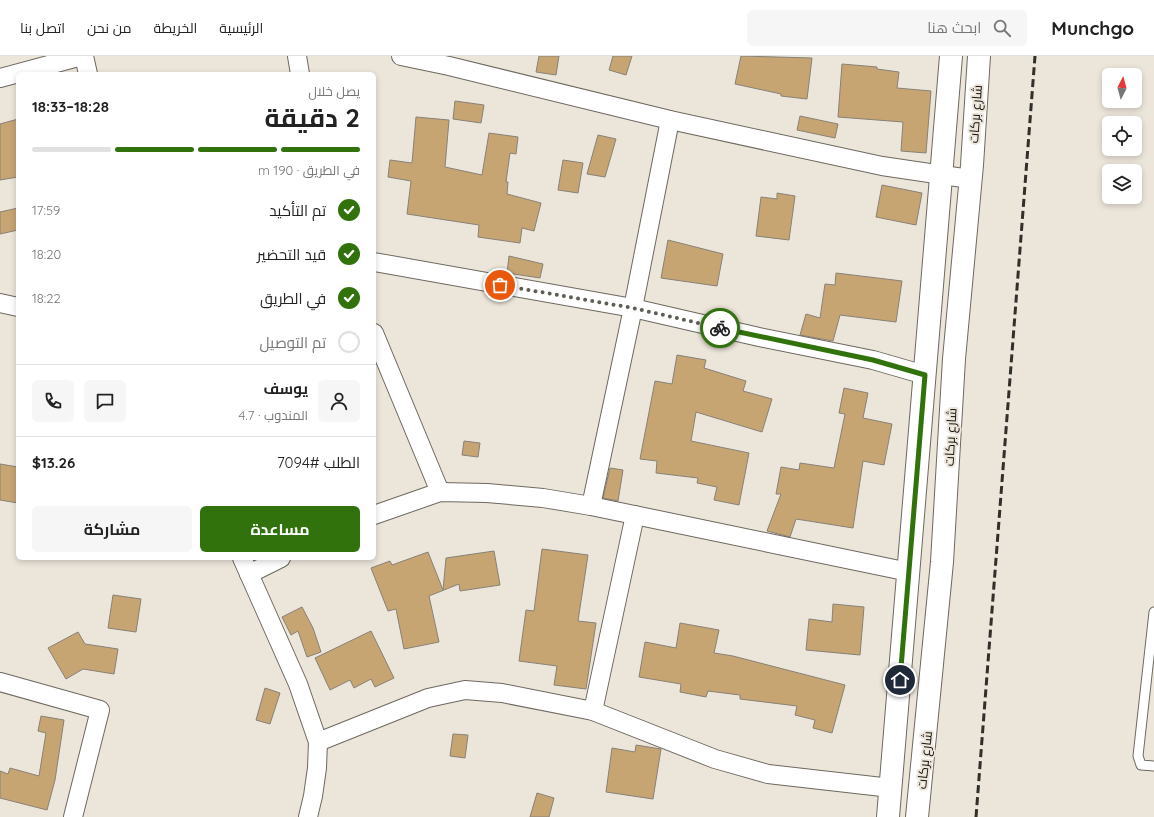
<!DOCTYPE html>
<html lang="ar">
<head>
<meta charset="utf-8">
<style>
	:root { --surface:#fff; --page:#f6f6f6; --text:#222; --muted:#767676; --line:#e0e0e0; --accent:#32720c }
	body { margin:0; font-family:Quicksand,Cairo,sans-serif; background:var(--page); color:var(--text); direction:rtl; height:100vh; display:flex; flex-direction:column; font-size:15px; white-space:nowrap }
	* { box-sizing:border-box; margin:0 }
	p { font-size:13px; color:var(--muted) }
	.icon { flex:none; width:22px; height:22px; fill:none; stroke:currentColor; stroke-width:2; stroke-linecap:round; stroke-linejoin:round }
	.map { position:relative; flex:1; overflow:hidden; direction:ltr }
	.sheet { position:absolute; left:16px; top:16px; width:360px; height:488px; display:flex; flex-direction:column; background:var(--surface); border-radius:6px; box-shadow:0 2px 6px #0003; direction:rtl }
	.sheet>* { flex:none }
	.needle { width:26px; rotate:6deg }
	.controls { position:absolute; left:1102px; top:12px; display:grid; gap:8px }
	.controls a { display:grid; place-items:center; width:40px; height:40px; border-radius:6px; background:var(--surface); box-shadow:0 2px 6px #0003; font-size:20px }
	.pin { position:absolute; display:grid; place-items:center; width:34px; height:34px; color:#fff; margin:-17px; border:2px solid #fff; border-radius:50%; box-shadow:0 1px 4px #0007 }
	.courier { position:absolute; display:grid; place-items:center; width:40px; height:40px; margin:-20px; border:3px solid #32720c; border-radius:50%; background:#fff; color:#222; box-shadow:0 1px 5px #0007 }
	.overview em { font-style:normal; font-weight:700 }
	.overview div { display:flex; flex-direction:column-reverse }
	.overview { display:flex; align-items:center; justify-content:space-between; height:68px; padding:0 16px }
	h1 { font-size:26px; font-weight:700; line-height:30px }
	.bar { display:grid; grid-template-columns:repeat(4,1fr); gap:6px 4px; align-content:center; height:48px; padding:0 16px }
	.bar i { height:5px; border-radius:3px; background:var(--line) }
	.bar .current { background:var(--accent) }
	.bar p { grid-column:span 4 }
	.line { display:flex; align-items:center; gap:10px; padding:0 16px; border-top:1px solid var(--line) }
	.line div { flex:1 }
	.round { display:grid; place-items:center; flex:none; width:42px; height:42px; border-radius:6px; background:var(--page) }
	ol { padding:0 16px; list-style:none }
	li { display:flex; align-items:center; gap:12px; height:44px }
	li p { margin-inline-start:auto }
	li .icon { padding:4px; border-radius:50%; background:var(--accent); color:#fff; stroke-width:4 }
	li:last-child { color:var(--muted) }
	li i { width:22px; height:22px; border:2px solid var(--line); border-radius:50% }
	.button { display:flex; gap:8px; margin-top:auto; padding:8px 16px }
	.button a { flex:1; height:46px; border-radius:6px; background:var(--accent); color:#fff; font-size:16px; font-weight:700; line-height:46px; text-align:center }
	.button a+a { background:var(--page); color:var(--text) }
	header { display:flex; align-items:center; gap:24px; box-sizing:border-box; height:56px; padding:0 20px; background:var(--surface); border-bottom:1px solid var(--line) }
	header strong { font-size:19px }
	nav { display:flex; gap:22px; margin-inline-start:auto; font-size:14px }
	.search { width:280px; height:36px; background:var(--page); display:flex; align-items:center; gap:10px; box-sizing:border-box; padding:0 14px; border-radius:6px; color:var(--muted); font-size:15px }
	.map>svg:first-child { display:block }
</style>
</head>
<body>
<header>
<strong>Munchgo</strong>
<div class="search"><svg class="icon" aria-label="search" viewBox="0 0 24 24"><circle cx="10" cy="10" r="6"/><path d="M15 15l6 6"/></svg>ابحث هنا</div>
<nav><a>الرئيسية</a><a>الخريطة</a><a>من نحن</a><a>اتصل بنا</a></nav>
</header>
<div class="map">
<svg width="1154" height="761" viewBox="0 0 1154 761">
	<rect width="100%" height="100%" fill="#ece5da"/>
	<g fill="#c6a572" stroke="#888178">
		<path d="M539 0H559L556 19 536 16Z"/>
		<path d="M613 0H632L626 19 609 14Z"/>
		<path d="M741 0 812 2 807 43 781 40V38L735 28Z"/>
		<path d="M842 8 877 11V13L899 16 897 32 931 35 926 97 901 95 903 66 838 61Z"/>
		<path d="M455 45 484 49 481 67 453 63Z"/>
		<path d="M800 60 838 68 835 82 797 74Z"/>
		<path d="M416 61 449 64 445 111 482 119 489 77 518 81 516 98 510 97 506 126H508L507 138 541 147 534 175 522 172 520 187 478 181 479 169 407 158 411 125 388 121 390 104 412 107Z"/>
		<path d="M18 63V121L0 124V68Z"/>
		<path d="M598 79 616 83 605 121 587 118Z"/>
		<path d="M563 104 583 107 578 137 558 134Z"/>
		<path d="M882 129 922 137 916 169 876 161Z"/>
		<path d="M777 137 795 140 789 184 756 180 761 141 777 143Z"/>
		<path d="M18 152V174L0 178V156Z"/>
		<path d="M668 184 723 198 717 230 661 222Z"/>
		<path d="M509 200 543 208 540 222 507 217Z"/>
		<path d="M836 217 902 225 896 266 840 259 833 285 800 279 806 258 820 262 825 228 835 229Z"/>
		<path d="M677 299 706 304 704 312 746 325 743 335 772 343 762 376 696 356 691 385 749 397 739 449 714 444 717 431 697 427 698 422 656 417 657 405 640 403 655 325 672 328Z"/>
		<path d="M844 332 868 337 863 362 892 368 884 409 863 405 853 472 796 463 790 481 767 475 781 438H776L781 411 799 414 800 407 834 412 845 358 839 357Z"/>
		<path d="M464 385 480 387 478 401 462 399Z"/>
		<path d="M0 408 18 411V447L0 444Z"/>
		<path d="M610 412 623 414 618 445 603 442Z"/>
		<path d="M542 493 588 499 578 565 596 567 586 633 554 629 557 610 519 605 526 554 534 555Z"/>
		<path d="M494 495 500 529 460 535 459 528 429 540 439 586 404 593 396 553 388 555 371 512 390 505 392 509 428 496 443 534 446 502Z"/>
		<path d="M113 539 141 543 136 576 108 572Z"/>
		<path d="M833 548 864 551 860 599 806 594 809 563 832 566Z"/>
		<path d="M302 551 313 572 321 596 307 601 298 575 291 579 282 561Z"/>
		<path d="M680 567 719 574 714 597 733 600 845 629 832 677 813 672 815 664 795 659 797 650 740 643V639L708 635 706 641 680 636 681 628 639 621 645 586 676 592Z"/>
		<path d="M371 575 394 622 375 631 371 623 354 632 350 624 330 634 315 602Z"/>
		<path d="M78 576 85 588 118 593 114 618 83 613 66 623 48 592Z"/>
		<path d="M265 632 280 637 270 668 256 664Z"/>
		<path d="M41 660 64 664 55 724 47 754 0 742V715L8 718 10 712 39 720 46 677 38 675Z"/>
		<path d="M453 678 468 679 465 702 450 700Z"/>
		<path d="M636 689 661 693 653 743 606 736 612 692 635 696Z"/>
		<path d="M537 737 554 742 549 761H530Z"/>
	</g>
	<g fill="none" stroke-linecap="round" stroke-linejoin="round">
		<defs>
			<path id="service" d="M1154 556 1138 700 1141 709 1154 710"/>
			<g id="minor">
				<path d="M84 0 88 18"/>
				<path d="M297 0 300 18"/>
				<path d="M401 0 449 10 670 64 882 110 970 123"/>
				<path d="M0 22 82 0"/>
				<path d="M374 206 633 252 759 281 873 304 925 319"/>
				<path d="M0 247 18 251"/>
				<path d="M374 277 440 436"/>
				<path d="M591 450 633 252 670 64"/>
				<path d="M374 459 440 436 487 437 543 442 591 450 909 516"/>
				<path d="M242 502 298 628 318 686 317 712 313 740 308 761"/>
				<path d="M249 518 281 502"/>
				<path d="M0 626 100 654 73 761"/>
				<path d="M593 655 635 459"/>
				<path d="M318 686 428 642 465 634 502 637 593 655 715 703 768 718 891 732"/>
			</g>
			<g id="secondary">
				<path d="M888 761 951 0"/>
				<path d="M917 761 942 506 954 303 972 109 979 0"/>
			</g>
		</defs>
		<use href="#service" stroke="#6e685f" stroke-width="11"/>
		<use href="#minor" stroke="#6e685f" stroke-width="20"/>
		<use href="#secondary" stroke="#6e685f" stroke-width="24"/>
		<use href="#service" stroke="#fff" stroke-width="9"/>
		<use href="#minor" stroke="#fff" stroke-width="18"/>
		<use href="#secondary" stroke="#fff" stroke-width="22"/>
		<path stroke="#312f2a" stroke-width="3" stroke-dasharray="8 4" stroke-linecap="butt" d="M976 761 1035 0"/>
	</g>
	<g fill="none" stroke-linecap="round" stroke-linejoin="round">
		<path stroke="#5f5b55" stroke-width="4" stroke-dasharray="0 7.2" d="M500 229 633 252 720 272"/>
		<path stroke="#32720c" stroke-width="5" d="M720 272 873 304 925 319 900 624"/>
	</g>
	<g text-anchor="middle" stroke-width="4" stroke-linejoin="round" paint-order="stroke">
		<g font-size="13" fill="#13110d" stroke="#ece5da">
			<text transform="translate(975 58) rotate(-86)" y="5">شارع بركات</text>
			<text transform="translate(950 381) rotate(-87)" y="5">شارع بركات</text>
			<text transform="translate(924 704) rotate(-84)" y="5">شارع بركات</text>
		</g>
	</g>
</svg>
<div class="controls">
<a><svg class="needle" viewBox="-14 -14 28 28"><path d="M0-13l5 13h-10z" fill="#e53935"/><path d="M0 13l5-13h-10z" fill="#767676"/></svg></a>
<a><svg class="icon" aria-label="locate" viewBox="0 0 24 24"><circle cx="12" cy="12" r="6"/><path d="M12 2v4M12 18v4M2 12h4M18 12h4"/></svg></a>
<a><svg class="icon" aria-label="layers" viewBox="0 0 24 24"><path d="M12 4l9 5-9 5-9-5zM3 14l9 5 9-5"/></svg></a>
</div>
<div class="pin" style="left:500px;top:229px;background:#ea580c"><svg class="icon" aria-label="bag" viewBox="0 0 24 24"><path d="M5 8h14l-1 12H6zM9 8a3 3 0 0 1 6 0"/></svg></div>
<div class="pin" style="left:900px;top:624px;background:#1f2937"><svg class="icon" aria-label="home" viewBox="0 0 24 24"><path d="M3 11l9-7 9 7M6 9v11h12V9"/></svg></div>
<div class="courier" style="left:720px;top:272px"><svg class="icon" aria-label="bike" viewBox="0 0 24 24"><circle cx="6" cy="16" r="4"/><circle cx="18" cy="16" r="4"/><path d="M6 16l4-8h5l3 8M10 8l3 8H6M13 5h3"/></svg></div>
<section class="sheet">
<div class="overview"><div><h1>2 دقيقة</h1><p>يصل خلال</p></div><em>18:28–18:33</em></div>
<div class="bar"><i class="current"></i><i class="current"></i><i class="current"></i><i></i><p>في الطريق · 190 m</p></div>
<ol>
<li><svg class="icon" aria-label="check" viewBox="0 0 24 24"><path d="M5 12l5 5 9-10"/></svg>تم التأكيد<p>17:59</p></li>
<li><svg class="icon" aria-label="check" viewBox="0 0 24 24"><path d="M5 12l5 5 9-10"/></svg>قيد التحضير<p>18:20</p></li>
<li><svg class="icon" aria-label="check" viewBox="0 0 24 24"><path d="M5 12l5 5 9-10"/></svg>في الطريق<p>18:22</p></li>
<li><i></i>تم التوصيل</li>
</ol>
<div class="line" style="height:72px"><a class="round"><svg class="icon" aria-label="person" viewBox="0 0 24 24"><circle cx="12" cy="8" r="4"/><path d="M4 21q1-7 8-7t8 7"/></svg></a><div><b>يوسف</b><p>المندوب · 4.7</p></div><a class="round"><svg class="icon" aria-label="chat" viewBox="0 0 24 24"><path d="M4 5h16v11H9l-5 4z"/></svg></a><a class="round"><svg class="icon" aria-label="phone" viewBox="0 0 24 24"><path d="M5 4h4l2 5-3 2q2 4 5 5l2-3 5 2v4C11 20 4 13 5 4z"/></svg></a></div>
<div class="line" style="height:52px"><div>الطلب #7094</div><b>$13.26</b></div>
<div class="button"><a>مساعدة</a><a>مشاركة</a></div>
</section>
</div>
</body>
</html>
